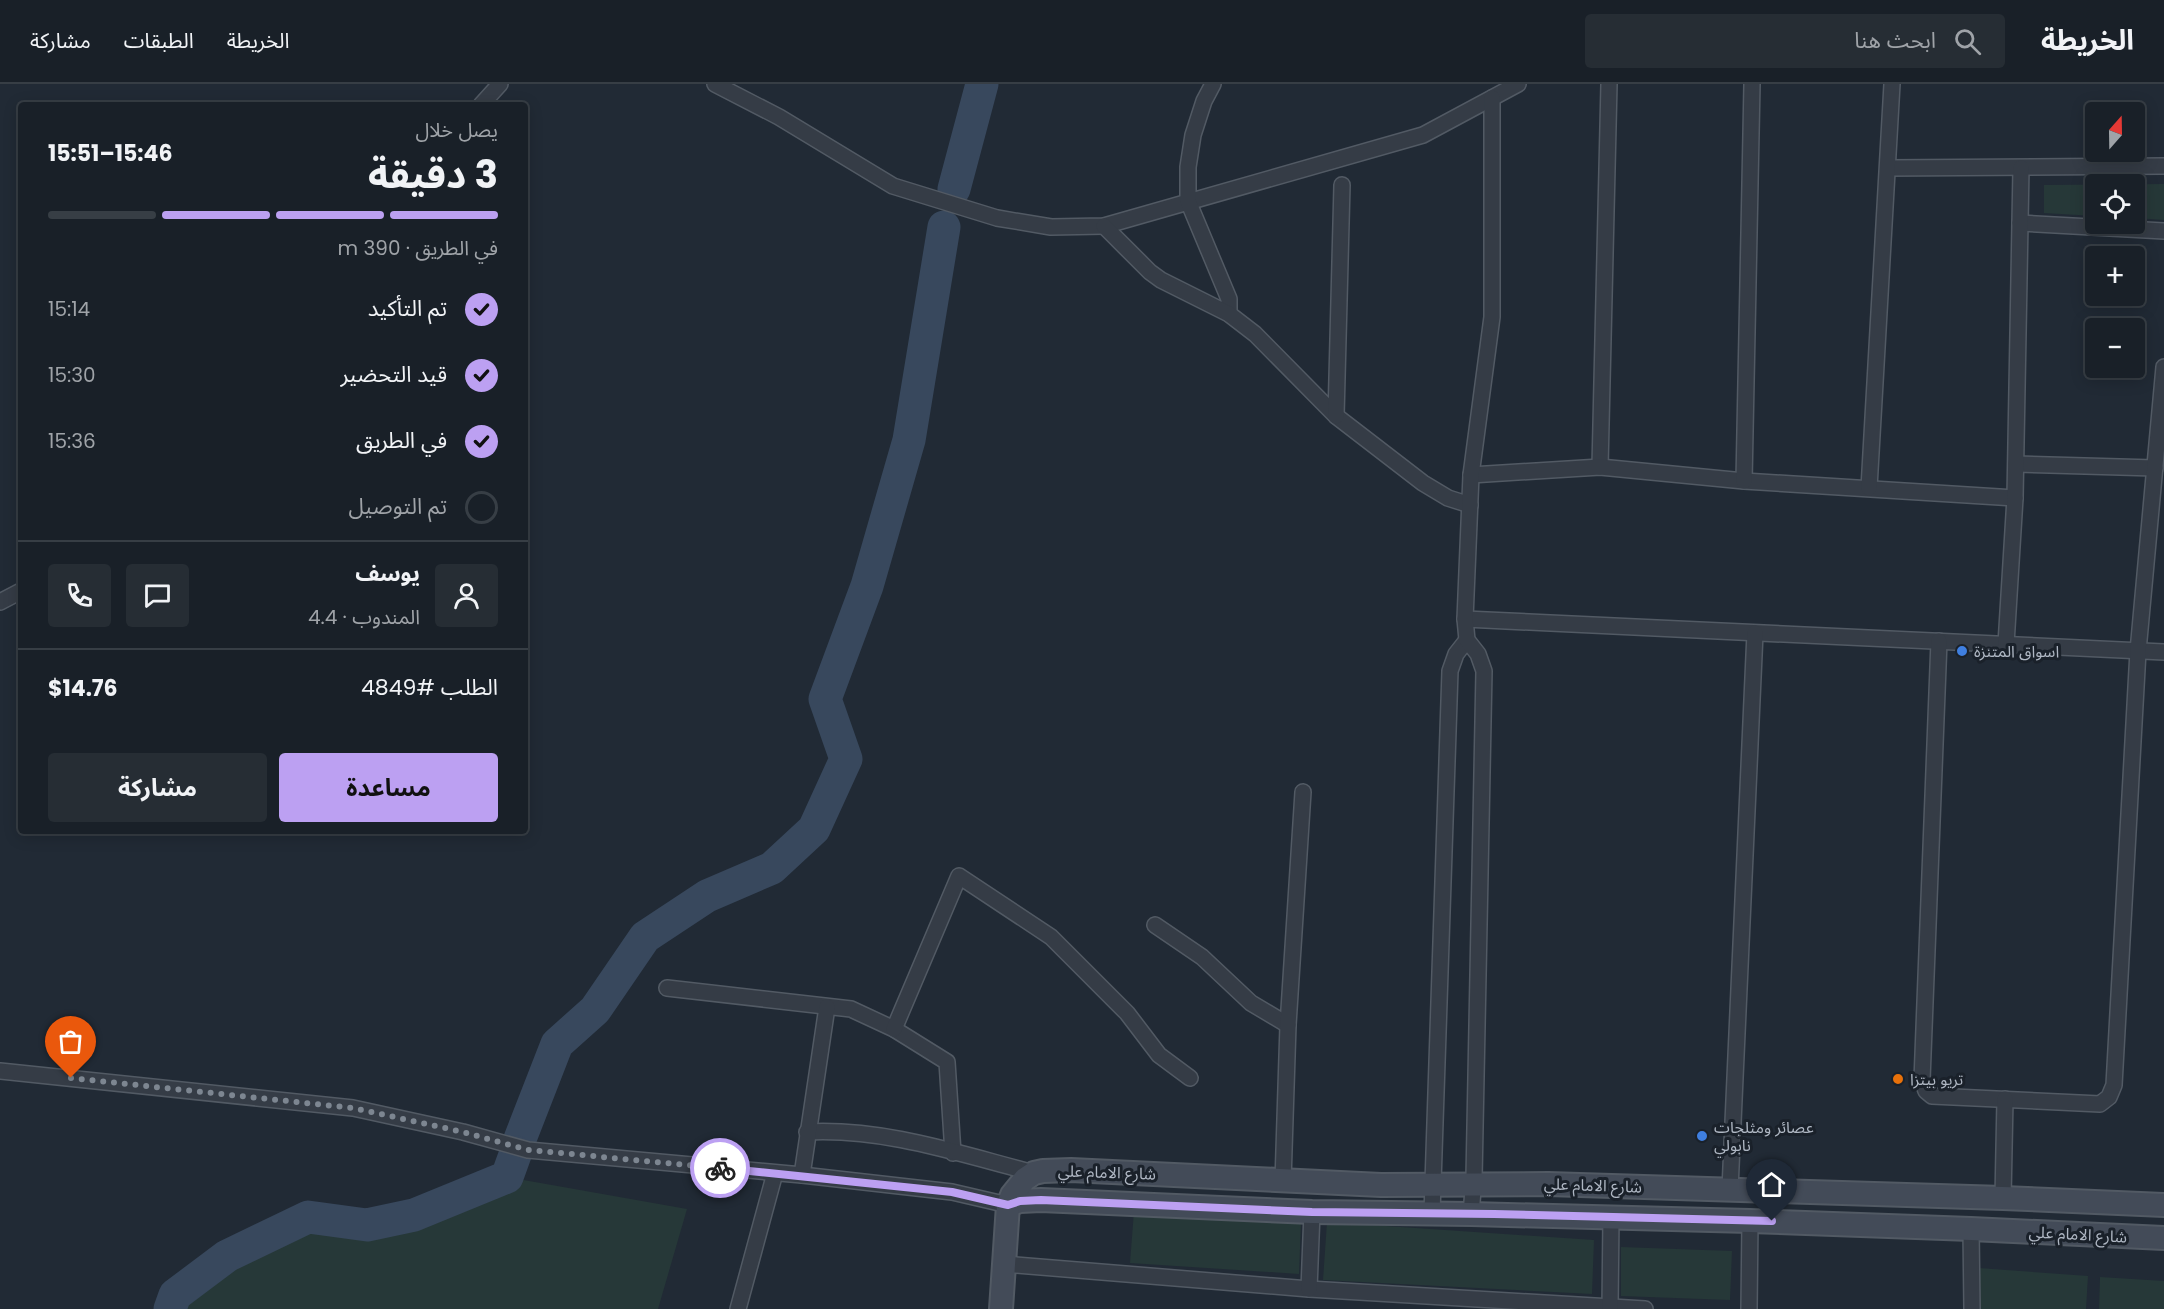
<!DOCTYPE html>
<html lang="ar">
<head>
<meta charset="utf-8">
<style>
	:root { --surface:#192028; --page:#262d34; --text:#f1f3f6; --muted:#9fa3a8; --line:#373e45; --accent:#bca0f2 }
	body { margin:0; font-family:Poppins,"Noto Sans Arabic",sans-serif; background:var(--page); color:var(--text); direction:rtl; height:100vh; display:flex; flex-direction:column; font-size:22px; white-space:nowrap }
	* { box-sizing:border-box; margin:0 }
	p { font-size:20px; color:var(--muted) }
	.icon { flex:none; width:33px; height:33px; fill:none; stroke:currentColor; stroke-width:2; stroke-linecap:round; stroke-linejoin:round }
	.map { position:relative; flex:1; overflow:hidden; direction:ltr }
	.side { position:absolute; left:18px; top:18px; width:510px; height:732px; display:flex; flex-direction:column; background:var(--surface); border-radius:6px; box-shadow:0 3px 15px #0003,0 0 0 2px var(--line); direction:rtl }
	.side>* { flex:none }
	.needle { width:39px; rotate:20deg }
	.buttons { position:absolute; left:2085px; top:18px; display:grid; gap:12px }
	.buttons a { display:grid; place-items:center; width:60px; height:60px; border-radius:6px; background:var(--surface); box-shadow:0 3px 15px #0003,0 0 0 2px var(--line); font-size:30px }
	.pin { position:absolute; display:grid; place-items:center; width:51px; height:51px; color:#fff; margin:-62px -26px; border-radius:50% 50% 50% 0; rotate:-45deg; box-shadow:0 0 6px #0007 }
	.pin .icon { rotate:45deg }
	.courier { position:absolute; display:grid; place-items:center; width:60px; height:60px; margin:-30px; border:4px solid #bca0f2; border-radius:50%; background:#fff; color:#222; box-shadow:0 2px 8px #0007 }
	.overview em { font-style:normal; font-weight:700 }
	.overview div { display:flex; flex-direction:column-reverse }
	.overview { display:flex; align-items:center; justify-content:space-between; height:102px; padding:0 30px }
	h1 { font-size:39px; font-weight:700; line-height:45px }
	.bar { display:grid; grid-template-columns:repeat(4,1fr); gap:9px 6px; align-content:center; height:72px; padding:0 30px }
	.bar i { height:8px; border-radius:4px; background:var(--line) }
	.bar .current { background:var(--accent) }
	.bar p { grid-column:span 4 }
	.line { display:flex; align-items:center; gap:15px; padding:0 30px; border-top:2px solid var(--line) }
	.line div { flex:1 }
	.round { display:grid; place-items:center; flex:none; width:63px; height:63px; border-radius:6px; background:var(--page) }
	ol { padding:0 30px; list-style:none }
	li { display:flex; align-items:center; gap:18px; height:66px }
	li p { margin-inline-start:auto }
	li .icon { padding:6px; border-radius:50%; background:var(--accent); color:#111; stroke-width:4 }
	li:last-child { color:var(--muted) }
	li i { width:33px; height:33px; border:3px solid var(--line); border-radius:50% }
	.cta { display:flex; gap:12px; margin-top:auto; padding:12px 30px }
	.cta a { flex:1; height:69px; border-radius:6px; background:var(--accent); color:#111; font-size:24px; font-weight:700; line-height:69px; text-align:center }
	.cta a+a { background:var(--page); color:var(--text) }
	header { display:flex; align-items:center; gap:36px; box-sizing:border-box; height:84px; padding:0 30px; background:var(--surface); border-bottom:2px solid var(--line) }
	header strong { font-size:28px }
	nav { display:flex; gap:33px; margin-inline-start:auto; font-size:21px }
	.search { width:420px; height:54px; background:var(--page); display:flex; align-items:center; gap:15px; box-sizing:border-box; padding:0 21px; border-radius:6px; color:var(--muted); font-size:22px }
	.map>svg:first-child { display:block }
</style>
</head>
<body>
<header>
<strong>الخريطة</strong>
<div class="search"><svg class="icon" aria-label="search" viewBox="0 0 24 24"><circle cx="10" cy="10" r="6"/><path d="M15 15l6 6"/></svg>ابحث هنا</div>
<nav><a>الخريطة</a><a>الطبقات</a><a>مشاركة</a></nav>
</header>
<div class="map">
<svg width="2164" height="1225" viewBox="0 0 2164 1225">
	<rect width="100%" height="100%" fill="#212a35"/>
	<g fill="#263838">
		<path d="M2096 100 2095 132 2044 129V101L2164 100V136L2135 134 2134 100Z"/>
		<path d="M507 1093 687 1125 658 1225H170L175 1211 227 1172 308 1133 367 1141 414 1131Z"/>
		<path d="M1134 1127 1301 1139 1299 1190 1130 1179Z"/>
		<path d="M1327 1138 1594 1156 1592 1210 1323 1196Z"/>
		<path d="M1621 1163 1732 1167 1730 1216 1621 1212Z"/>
		<path d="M1979 1184 2088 1192 2086 1225H1977Z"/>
		<path d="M2100 1193 2164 1197V1225H2099Z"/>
	</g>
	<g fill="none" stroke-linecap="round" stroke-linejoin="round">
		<g stroke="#38485d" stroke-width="33">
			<path d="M954 105 982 0"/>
			<path d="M520 1055 557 960 595 926 645 853 707 812 772 784 814 745 846 675 825 615 867 502 909 356 944 143"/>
			<path d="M170 1225 175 1211 227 1172 308 1133 367 1141 414 1131 507 1093 516 1068"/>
		</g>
		<defs>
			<g id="street">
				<path d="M715 0 779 33 893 102 997 134 1051 143 1104 142 1423 51 1518 0"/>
				<path d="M1213 0 1204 17 1193 51 1188 83V117L1229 215V230"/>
				<path d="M481 21 500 0"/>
				<path d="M1888 84 2164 82"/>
				<path d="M2020 139 2164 147"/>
				<path d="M1104 142 1150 188 1161 196 1229 230 1255 250 1336 332 1423 399 1448 414 1470 421"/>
				<path d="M1336 332 1342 101"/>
				<path d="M2016 380 2155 384"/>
				<path d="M1600 383 1609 0"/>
				<path d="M1471 391 1600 383 1744 397 2015 414"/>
				<path d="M1744 397 1752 0"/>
				<path d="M1869 404 1892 0"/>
				<path d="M0 518 21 507"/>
				<path d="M1465 535 2164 568"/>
				<path d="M1939 557 1922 996 1926 1007 1932 1012 2100 1020 2109 1013 2114 1001 2138 567 2164 283"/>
				<path d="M2006 560 2015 414 2021 84"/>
				<path d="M1155 841 1202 873 1251 919 1288 941"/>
				<path d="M667 904 851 925 894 945 947 978 953 1069"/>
				<path d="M894 945 959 792 1051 853 1127 929 1159 971 1190 994"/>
				<path d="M0 987 353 1024 463 1048 528 1066 802 1091 952 1108 1008 1121"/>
				<path d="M807 1048C885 1044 960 1070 1034 1089"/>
				<path d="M802 1091 827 923"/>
				<path d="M1283 1097 1288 941 1303 708"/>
				<path d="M1730 1105 1755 549"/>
				<path d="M2003 1114 2005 1015"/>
				<path d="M1432 1129 1450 587 1456 570 1467 556"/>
				<path d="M1471 1130 1474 1094 1484 587 1478 570 1467 556 1465 535 1471 391 1492 233V14"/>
				<path d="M1971 1145 1972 1225"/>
				<path d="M1004 1180 1309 1205 1645 1225"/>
				<path d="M1309 1205 1312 1128"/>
				<path d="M738 1225 775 1089"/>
				<path d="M1610 1225 1611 1133"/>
				<path d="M1749 1225 1750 1137"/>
			</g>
			<g id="secondary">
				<path d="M1008 1121 1020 1117 1041 1116 1312 1128 1471 1130 1750 1137 1971 1145 2164 1154"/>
				<path d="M1001 1225 1008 1121 1012 1111 1025 1095 1034 1089 1043 1087 1071 1086 1381 1101 1548 1100 2003 1114 2164 1121"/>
			</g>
		</defs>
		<use href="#street" stroke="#525a64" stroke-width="18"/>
		<use href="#secondary" stroke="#525a64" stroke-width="26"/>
		<use href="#street" stroke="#353c46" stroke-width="15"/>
		<use href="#secondary" stroke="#434b58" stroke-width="22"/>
	</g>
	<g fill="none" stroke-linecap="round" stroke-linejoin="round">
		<path stroke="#7d8691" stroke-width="6" stroke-dasharray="0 10.8" d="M71 994 353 1024 463 1048 528 1066 720 1084"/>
		<path stroke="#bca0f2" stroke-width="8" d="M720 1084 952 1108 1008 1121 1020 1117 1041 1116 1312 1128 1494 1130 1772 1137"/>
	</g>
	<g fill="#3f7fe0" stroke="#1a212a" stroke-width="2">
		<circle cx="1962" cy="567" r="6"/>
		<circle cx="1702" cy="1052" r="6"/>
	</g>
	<circle fill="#e8710a" stroke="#1a212a" stroke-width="2" cx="1898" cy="995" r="6"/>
	<g text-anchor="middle" stroke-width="6" stroke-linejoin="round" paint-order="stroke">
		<g font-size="16" fill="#afb7c3" stroke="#1a212a" text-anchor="start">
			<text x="1974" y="573">اسواق المتنزة</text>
			<text x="1910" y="1001">تريو بيتزا</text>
			<text x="1714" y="1049">عصائر ومثلجات<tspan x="1714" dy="18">نابولي</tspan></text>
		</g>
		<g font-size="16" fill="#afb7c3" stroke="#1a212a">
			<text transform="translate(1107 1088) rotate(2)" y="6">شارع الامام علي</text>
			<text transform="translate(1593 1101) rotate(2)" y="6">شارع الامام علي</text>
			<text transform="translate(2078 1150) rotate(3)" y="6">شارع الامام علي</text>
		</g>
	</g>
</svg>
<div class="buttons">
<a><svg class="needle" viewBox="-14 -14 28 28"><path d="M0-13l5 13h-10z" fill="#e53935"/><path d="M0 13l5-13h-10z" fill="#9fa3a8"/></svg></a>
<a><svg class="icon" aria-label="locate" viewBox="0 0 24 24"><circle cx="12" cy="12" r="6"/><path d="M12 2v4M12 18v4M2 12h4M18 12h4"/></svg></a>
<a>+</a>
<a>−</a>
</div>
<div class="pin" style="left:71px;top:994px;background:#ea580c"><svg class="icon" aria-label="bag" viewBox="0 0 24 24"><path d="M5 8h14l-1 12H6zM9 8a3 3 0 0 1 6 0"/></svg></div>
<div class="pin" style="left:1772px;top:1137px;background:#1f2937"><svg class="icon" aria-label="home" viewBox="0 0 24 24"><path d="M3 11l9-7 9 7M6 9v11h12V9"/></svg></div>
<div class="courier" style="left:720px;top:1084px"><svg class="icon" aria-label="bike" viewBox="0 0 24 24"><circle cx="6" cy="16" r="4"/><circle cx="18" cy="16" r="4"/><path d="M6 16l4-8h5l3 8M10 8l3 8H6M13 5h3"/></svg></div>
<section class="side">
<div class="overview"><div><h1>3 دقيقة</h1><p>يصل خلال</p></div><em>15:46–15:51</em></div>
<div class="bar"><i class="current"></i><i class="current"></i><i class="current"></i><i></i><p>في الطريق · 390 m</p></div>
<ol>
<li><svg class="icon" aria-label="check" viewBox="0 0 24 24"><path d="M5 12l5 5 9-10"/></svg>تم التأكيد<p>15:14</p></li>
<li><svg class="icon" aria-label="check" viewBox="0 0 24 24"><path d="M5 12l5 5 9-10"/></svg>قيد التحضير<p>15:30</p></li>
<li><svg class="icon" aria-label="check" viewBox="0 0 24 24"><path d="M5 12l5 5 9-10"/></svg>في الطريق<p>15:36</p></li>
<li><i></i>تم التوصيل</li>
</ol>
<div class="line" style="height:108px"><a class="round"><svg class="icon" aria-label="person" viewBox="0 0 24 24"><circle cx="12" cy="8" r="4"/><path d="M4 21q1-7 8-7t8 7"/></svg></a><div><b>يوسف</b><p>المندوب · 4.4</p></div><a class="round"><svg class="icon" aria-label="chat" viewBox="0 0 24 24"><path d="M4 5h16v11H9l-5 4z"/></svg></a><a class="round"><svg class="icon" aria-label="phone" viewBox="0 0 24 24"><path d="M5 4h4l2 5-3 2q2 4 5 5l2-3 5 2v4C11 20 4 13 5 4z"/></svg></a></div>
<div class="line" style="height:78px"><div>الطلب #4849</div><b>$14.76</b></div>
<div class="cta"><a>مساعدة</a><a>مشاركة</a></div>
</section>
</div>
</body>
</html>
